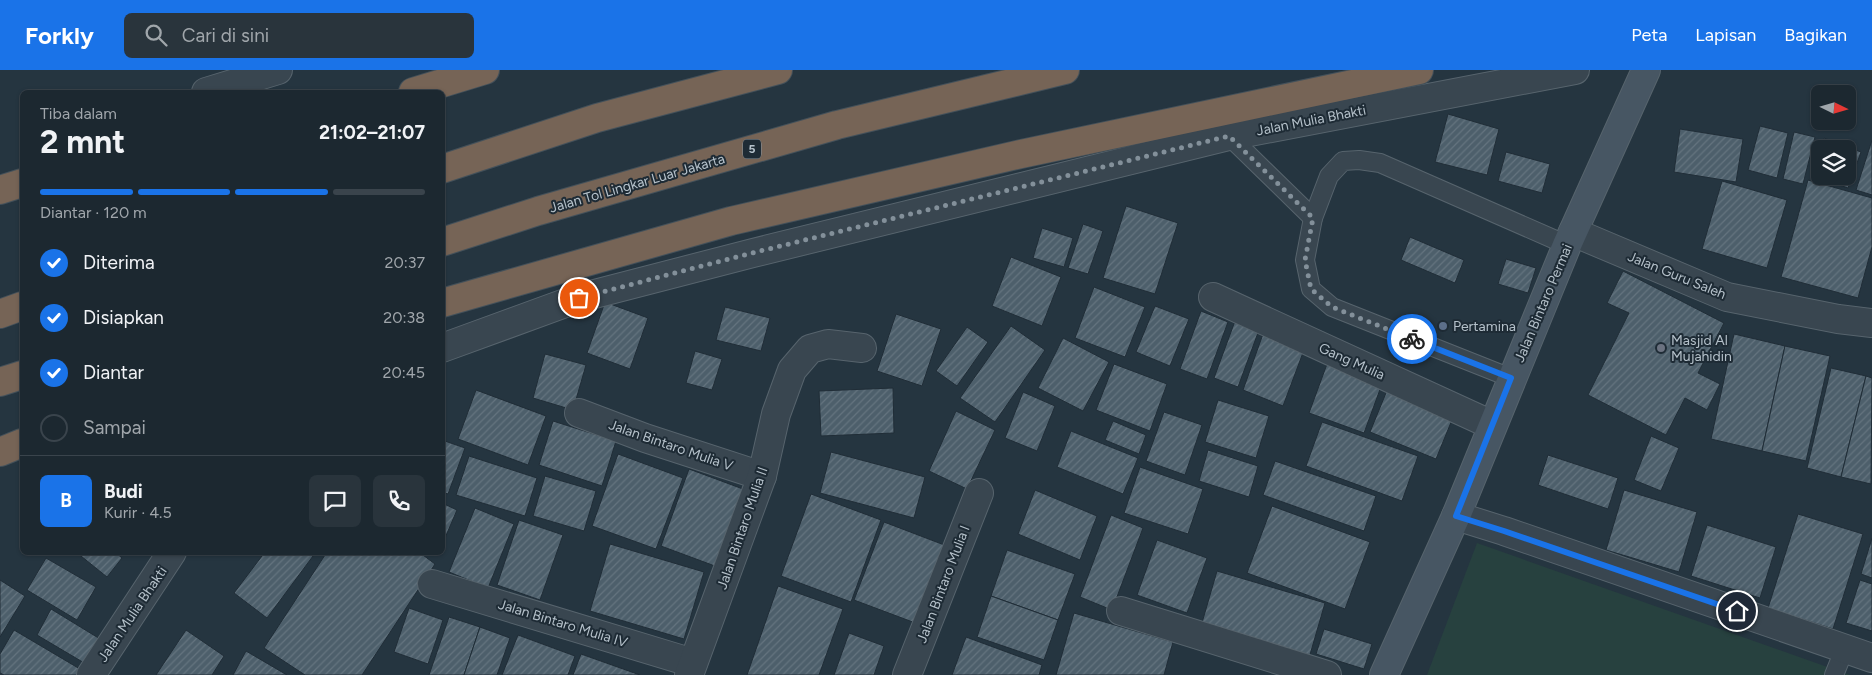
<!DOCTYPE html>
<html lang="id">
<head>
<meta charset="utf-8">
<style>
	:root { --surface:#1c2830; --page:#29343c; --text:#f1f3f6; --muted:#a0a6ab; --line:#3a444c; --accent:#1a73e8 }
	body { margin:0; font-family:Figtree,sans-serif; background:var(--page); color:var(--text); height:100vh; display:flex; flex-direction:column; font-size:19px; white-space:nowrap }
	* { box-sizing:border-box; margin:0 }
	p { font-size:16px; color:var(--muted) }
	.icon { flex:none; width:28px; height:28px; fill:none; stroke:currentColor; stroke-width:2; stroke-linecap:round; stroke-linejoin:round }
	.map { position:relative; flex:1; overflow:hidden }
	.drawer { position:absolute; left:20px; top:20px; width:425px; height:465px; display:flex; flex-direction:column; background:var(--surface); border-radius:8px; box-shadow:0 1px 4px #0004,0 0 0 1px var(--line) }
	.drawer>* { flex:none }
	.needle { width:32px; rotate:95deg }
	.controls { position:absolute; left:1811px; top:15px; display:grid; gap:10px }
	.controls a { display:grid; place-items:center; width:45px; height:45px; border-radius:8px; background:var(--surface); box-shadow:0 1px 4px #0004,0 0 0 1px var(--line); font-size:25px }
	.pin { position:absolute; display:grid; place-items:center; width:42px; height:42px; color:#fff; margin:-21px; border:2px solid #fff; border-radius:50%; box-shadow:0 1px 5px #0007 }
	.courier { position:absolute; display:grid; place-items:center; width:50px; height:50px; margin:-25px; border:4px solid #1a73e8; border-radius:50%; background:#fff; color:#222; box-shadow:0 1px 6px #0007 }
	.head em { font-style:normal; font-weight:700 }
	.head div { display:flex; flex-direction:column-reverse }
	.head { display:flex; align-items:center; justify-content:space-between; height:85px; padding:0 20px }
	h1 { font-size:32px; font-weight:700; line-height:38px }
	.bar { display:grid; grid-template-columns:repeat(4,1fr); gap:8px 5px; align-content:center; height:60px; padding:0 20px }
	.bar i { height:6px; border-radius:4px; background:var(--line) }
	.bar .selected { background:var(--accent) }
	.bar p { grid-column:span 4 }
	.line { display:flex; align-items:center; gap:12px; padding:0 20px; border-top:1px solid var(--line) }
	.line div { flex:1 }
	.round { display:grid; place-items:center; flex:none; width:52px; height:52px; border-radius:8px; background:var(--page) }
	ol { padding:0 20px; list-style:none }
	li { display:flex; align-items:center; gap:15px; height:55px }
	li p { margin-inline-start:auto }
	li .icon { padding:5px; border-radius:50%; background:var(--accent); color:#fff; stroke-width:4 }
	li:last-child { color:var(--muted) }
	li i { width:28px; height:28px; border:2px solid var(--line); border-radius:50% }
	header { display:flex; align-items:center; gap:30px; box-sizing:border-box; height:70px; padding:0 25px; background:var(--accent); color:#fff }
	header strong { font-size:24px }
	nav { display:flex; gap:28px; margin-inline-start:auto; font-size:18px }
	.search { width:350px; height:45px; background:var(--page); display:flex; align-items:center; gap:12px; box-sizing:border-box; padding:0 18px; border-radius:8px; color:var(--muted); font-size:19px }
	.map>svg:first-child { display:block }
</style>
</head>
<body>
<header>
<strong>Forkly</strong>
<div class="search"><svg class="icon" aria-label="search" viewBox="0 0 24 24"><circle cx="10" cy="10" r="6"/><path d="M15 15l6 6"/></svg>Cari di sini</div>
<nav><a>Peta</a><a>Lapisan</a><a>Bagikan</a></nav>
</header>
<div class="map">
<svg width="1872" height="605" viewBox="0 0 1872 605">
	<defs>
		<pattern id="building-hatch" width="6" height="6" patternUnits="userSpaceOnUse" patternTransform="scale(1.25)"><rect width="6" height="6" fill="#4d5f6b"/><path d="M-1 1l2-2M0 6l6-6M5 7l2-2" fill="none" stroke="#64747f"/></pattern>
	</defs>
	<rect width="100%" height="100%" fill="#253540"/>
	<path fill="#27413f" d="M1477 473 1850 605H1427Z"/>
	<g fill="url(#building-hatch)" stroke="#202d37">
		<path d="M1448 44 1499 59 1487 105 1435 92Z"/>
		<path d="M1760 56 1788 63 1777 108 1748 100Z"/>
		<path d="M1680 59 1743 69 1736 112 1674 102Z"/>
		<path d="M1794 62 1815 67 1803 114 1783 109Z"/>
		<path d="M1824 68 1861 82 1848 118 1811 105 1820 79V106H1848V79H1820Z"/>
		<path d="M1872 70V125L1856 120Z"/>
		<path d="M1506 82 1550 94 1542 123 1498 111Z"/>
		<path d="M1808 110 1872 128V177L1858 228 1781 207Z"/>
		<path d="M1722 111 1787 130 1767 198 1702 179Z"/>
		<path d="M1126 136 1178 153 1155 224 1103 208Z"/>
		<path d="M1083 154 1103 161 1088 204 1068 198Z"/>
		<path d="M1042 158 1073 168 1064 197 1033 188Z"/>
		<path d="M1410 167 1464 190 1455 213 1401 190Z"/>
		<path d="M1011 187 1061 207 1042 256 992 236Z"/>
		<path d="M1506 189 1536 198 1528 223 1498 214Z"/>
		<path d="M1623 201 1724 253 1698 303 1720 314 1707 340 1685 328 1666 365 1588 325 1629 243 1607 233Z"/>
		<path d="M1094 217 1145 237 1125 287 1075 268Z"/>
		<path d="M605 232 648 248 630 299 587 283Z"/>
		<path d="M1155 236 1189 249 1170 296 1136 282Z"/>
		<path d="M725 237 770 248 761 281 716 270Z"/>
		<path d="M1201 241 1228 252 1207 309 1180 299Z"/>
		<path d="M896 244 941 259 922 316 877 301Z"/>
		<path d="M1235 251 1259 260 1238 317 1214 308Z"/>
		<path d="M1011 256 1045 280 995 352 960 328Z"/>
		<path d="M967 257 988 272 957 316 936 301Z"/>
		<path d="M1263 264 1304 280 1283 336 1243 320Z"/>
		<path d="M1734 264 1785 276 1762 381 1711 369Z"/>
		<path d="M1063 268 1109 292 1083 341 1038 318Z"/>
		<path d="M1785 276 1830 286 1806 391 1762 381Z"/>
		<path d="M695 281 722 289 712 320 686 313Z"/>
		<path d="M545 284 586 295 573 340 533 328Z"/>
		<path d="M1114 294 1167 314 1150 361 1096 340Z"/>
		<path d="M1327 294 1382 314 1364 363 1309 343Z"/>
		<path d="M1831 298 1866 306 1841 407 1807 398Z"/>
		<path d="M1866 306 1872 308 1871 414 1841 407Z"/>
		<path d="M893 318 894 363 821 366 819 321Z"/>
		<path d="M1388 318 1454 345 1436 389 1370 362Z"/>
		<path d="M476 320 546 346 528 395 458 369Z"/>
		<path d="M1023 322 1055 336 1037 381 1005 368Z"/>
		<path d="M1218 330 1269 346 1256 388 1205 372Z"/>
		<path d="M956 341 995 360 967 419 929 401Z"/>
		<path d="M1164 342 1202 355 1185 405 1146 391Z"/>
		<path d="M553 351 616 371 602 416 539 395Z"/>
		<path d="M1113 351 1146 365 1139 384 1105 370Z"/>
		<path d="M1322 352 1418 386 1402 431 1306 396Z"/>
		<path d="M1071 361 1138 388 1123 424 1057 397Z"/>
		<path d="M1651 366 1679 378 1661 421 1634 410Z"/>
		<path d="M442 370 465 378 448 424 442 422Z"/>
		<path d="M1208 380 1258 396 1249 427 1199 411Z"/>
		<path d="M831 382 925 407 914 448 820 423Z"/>
		<path d="M618 384 683 408 656 479 592 456Z"/>
		<path d="M1548 385 1618 408 1608 439 1538 415Z"/>
		<path d="M469 386 537 408 525 446 456 425Z"/>
		<path d="M1275 391 1376 426 1364 461 1263 425Z"/>
		<path d="M1140 397 1203 419 1188 464 1124 443Z"/>
		<path d="M689 399 751 422 723 499 661 476Z"/>
		<path d="M545 406 596 421 584 461 533 446Z"/>
		<path d="M1035 420 1097 446 1080 490 1018 464Z"/>
		<path d="M1624 420 1697 442 1679 502 1606 480Z"/>
		<path d="M811 424 881 450 851 532 781 506Z"/>
		<path d="M442 433 457 440 442 475Z"/>
		<path d="M1272 436 1370 472 1345 539 1247 503Z"/>
		<path d="M475 438 514 454 488 518 449 502Z"/>
		<path d="M1798 444 1863 464 1833 559 1768 538Z"/>
		<path d="M1111 445 1143 458 1112 540 1080 527Z"/>
		<path d="M519 450 563 465 540 530 497 515Z"/>
		<path d="M884 452 947 476 918 554 854 530Z"/>
		<path d="M1707 455 1776 477 1760 528 1691 506Z"/>
		<path d="M1872 468V508L1861 504Z"/>
		<path d="M1157 470 1207 488 1187 543 1137 525Z"/>
		<path d="M610 474 704 502 684 569 590 541Z"/>
		<path d="M1007 480 1075 504 1058 550 991 526Z"/>
		<path d="M76 482H115L122 488 107 507Z"/>
		<path d="M265 482H316L267 548 234 523Z"/>
		<path d="M327 482H419L435 494 362 605H305L264 578Z"/>
		<path d="M46 488 96 517 77 550 27 520Z"/>
		<path d="M1217 501 1325 533 1307 595 1199 563Z"/>
		<path d="M0 510 25 526 0 567Z"/>
		<path d="M1860 510 1872 514V561L1846 553Z"/>
		<path d="M778 516 843 539 819 605H747Z"/>
		<path d="M991 526 1058 550 1044 590 977 567Z"/>
		<path d="M409 538 443 550 428 594 394 582Z"/>
		<path d="M51 539 105 572 91 597 37 565Z"/>
		<path d="M1074 543 1173 572 1164 605H1056Z"/>
		<path d="M449 547 480 557 464 605H429Z"/>
		<path d="M480 557 510 568 497 605H464Z"/>
		<path d="M1324 559 1372 574 1364 599 1316 584Z"/>
		<path d="M14 560 85 602 84 605H4L0 603V584Z"/>
		<path d="M186 560 224 586 212 605H156Z"/>
		<path d="M849 563 884 576 874 605H834Z"/>
		<path d="M518 565 575 586 568 605H502Z"/>
		<path d="M966 567 1042 595 1039 605H952Z"/>
		<path d="M246 581 287 605H233Z"/>
		<path d="M581 584 640 605H573Z"/>
	</g>
	<g fill="none" stroke-linecap="round" stroke-linejoin="round">
		<defs>
			<g id="service">
				<path d="M1229 66 1313 148"/>
				<path d="M1511 308 1332 237 1311 219 1305 190 1313 148 1329 106 1343 91 1359 90 1380 93 1567 175"/>
				<path d="M1834 605 1845 578"/>
			</g>
			<g id="minor">
				<path d="M206 22 278 0"/>
				<path d="M1573 162 1727 227 1838 249 1872 253"/>
				<path d="M1213 227 1492 355"/>
				<path d="M442 278 579 228 753 183 1229 66 1575 0"/>
				<path d="M579 343 645 368 762 406"/>
				<path d="M1456 446 1504 461 1872 588"/>
				<path d="M432 514 693 593"/>
				<path d="M1121 541 1327 605"/>
				<path d="M91 605 172 482"/>
				<path d="M689 605 762 406 776 344 792 300 810 279 828 274 862 278"/>
				<path d="M907 605 979 423"/>
			</g>
			<path id="secondary" d="M1384 605 1456 446 1567 175 1646 0"/>
			<g id="motorway">
				<path d="M413 22 485 0"/>
				<path d="M442 99 597 48 778 0"/>
				<path d="M0 120 22 113"/>
				<path d="M442 172 538 141 837 55 1065 0"/>
				<path d="M442 233 731 151 1021 84 1419 0"/>
				<path d="M0 244 22 236"/>
				<path d="M0 312 22 305"/>
				<path d="M0 382 22 373"/>
			</g>
		</defs>
		<use href="#service" stroke="#57646d" stroke-width="20"/>
		<use href="#minor" stroke="#57646d" stroke-width="30"/>
		<use href="#secondary" stroke="#57646d" stroke-width="30"/>
		<use href="#motorway" stroke="#44515a" stroke-width="30"/>
		<use href="#service" stroke="#394650" stroke-width="18"/>
		<use href="#minor" stroke="#394650" stroke-width="28"/>
		<use href="#secondary" stroke="#475663" stroke-width="28"/>
		<use href="#motorway" stroke="#766456" stroke-width="28"/>
	</g>
	<g fill="none" stroke-linecap="round" stroke-linejoin="round">
		<path stroke="#83909a" stroke-width="5" stroke-dasharray="0 9" d="M579 228 752 183 1229 66 1313 148 1305 190 1311 219 1332 237 1412 269"/>
		<path stroke="#1a73e8" stroke-width="6" d="M1412 269 1511 308 1456 446 1504 461 1737 541"/>
	</g>
	<circle fill="#5c6f8a" stroke="#1e2b35" stroke-width="2" cx="1443" cy="256" r="5"/>
	<circle fill="#6b7280" stroke="#1e2b35" stroke-width="2" cx="1661" cy="278" r="5"/>
	<g text-anchor="middle" stroke-width="4" stroke-linejoin="round" paint-order="stroke">
		<rect fill="#1e2b35" stroke="#88949d" stroke-width="1" x="743" y="69.5" width="18" height="19" rx="4"/>
		<g font-size="12" font-weight="bold" fill="#b5c1ca">
			<text x="752" y="83">5</text>
		</g>
		<g font-size="14" fill="#b5c1ca" stroke="#1e2b35">
			<text transform="translate(1311 50) rotate(-11)" y="5">Jalan Mulia Bhakti</text>
			<text transform="translate(637 113) rotate(-16)" y="5">Jalan Tol Lingkar Luar Jakarta</text>
			<text transform="translate(1677 205) rotate(22)" y="5">Jalan Guru Saleh</text>
			<text transform="translate(1543 233) rotate(-67)" y="5">Jalan Bintaro Permai</text>
			<text transform="translate(1352 291) rotate(24)" y="5">Gang Mulia</text>
			<text transform="translate(671 375) rotate(19)" y="5">Jalan Bintaro Mulia V</text>
			<text transform="translate(742 458) rotate(-71)" y="5">Jalan Bintaro Mulia II</text>
			<text transform="translate(943 514) rotate(-69)" y="5">Jalan Bintaro Mulia I</text>
			<text transform="translate(132 544) rotate(-56)" y="5">Jalan Mulia Bhakti</text>
			<text transform="translate(563 553) rotate(17)" y="5">Jalan Bintaro Mulia IV</text>
		</g>
		<g font-size="14" fill="#b5c1ca" stroke="#1e2b35" text-anchor="start">
			<text x="1453" y="261">Pertamina</text>
			<text x="1671" y="275">Masjid Al<tspan x="1671" dy="16">Mujahidin</tspan></text>
		</g>
	</g>
</svg>
<div class="controls">
<a><svg class="needle" viewBox="-14 -14 28 28"><path d="M0-13l5 13h-10z" fill="#e53935"/><path d="M0 13l5-13h-10z" fill="#a0a6ab"/></svg></a>
<a><svg class="icon" aria-label="layers" viewBox="0 0 24 24"><path d="M12 4l9 5-9 5-9-5zM3 14l9 5 9-5"/></svg></a>
</div>
<div class="pin" style="left:579px;top:228px;background:#ea580c"><svg class="icon" aria-label="bag" viewBox="0 0 24 24"><path d="M5 8h14l-1 12H6zM9 8a3 3 0 0 1 6 0"/></svg></div>
<div class="pin" style="left:1737px;top:541px;background:#1f2937"><svg class="icon" aria-label="home" viewBox="0 0 24 24"><path d="M3 11l9-7 9 7M6 9v11h12V9"/></svg></div>
<div class="courier" style="left:1412px;top:269px"><svg class="icon" aria-label="bike" viewBox="0 0 24 24"><circle cx="6" cy="16" r="4"/><circle cx="18" cy="16" r="4"/><path d="M6 16l4-8h5l3 8M10 8l3 8H6M13 5h3"/></svg></div>
<section class="drawer">
<div class="head"><div><h1>2 mnt</h1><p>Tiba dalam</p></div><em>21:02–21:07</em></div>
<div class="bar"><i class="selected"></i><i class="selected"></i><i class="selected"></i><i></i><p>Diantar · 120 m</p></div>
<ol>
<li><svg class="icon" aria-label="check" viewBox="0 0 24 24"><path d="M5 12l5 5 9-10"/></svg>Diterima<p>20:37</p></li>
<li><svg class="icon" aria-label="check" viewBox="0 0 24 24"><path d="M5 12l5 5 9-10"/></svg>Disiapkan<p>20:38</p></li>
<li><svg class="icon" aria-label="check" viewBox="0 0 24 24"><path d="M5 12l5 5 9-10"/></svg>Diantar<p>20:45</p></li>
<li><i></i>Sampai</li>
</ol>
<div class="line" style="height:90px"><b class="round" style="background:var(--accent);color:#fff">B</b><div><b>Budi</b><p>Kurir · 4.5</p></div><a class="round"><svg class="icon" aria-label="chat" viewBox="0 0 24 24"><path d="M4 5h16v11H9l-5 4z"/></svg></a><a class="round"><svg class="icon" aria-label="phone" viewBox="0 0 24 24"><path d="M5 4h4l2 5-3 2q2 4 5 5l2-3 5 2v4C11 20 4 13 5 4z"/></svg></a></div>
</section>
</div>
</body>
</html>
